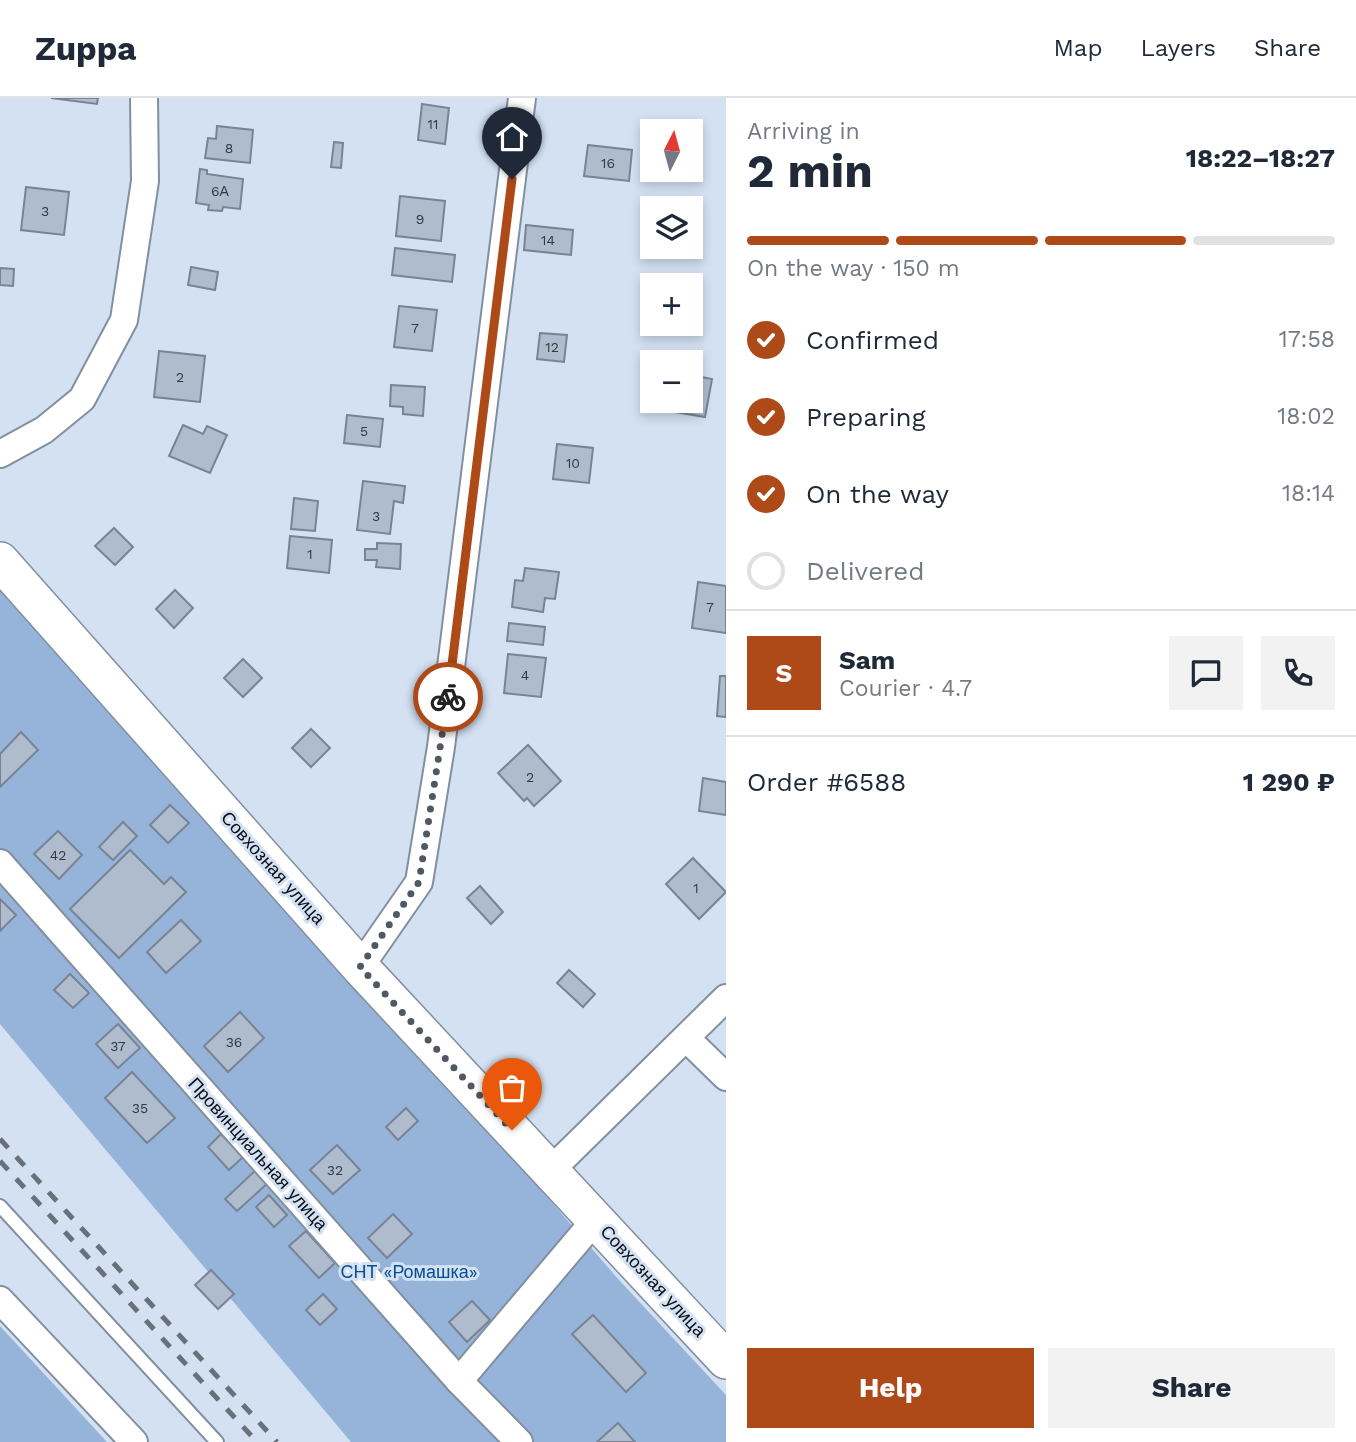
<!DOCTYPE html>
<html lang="en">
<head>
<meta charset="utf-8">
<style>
	:root { --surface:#fff; --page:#f2f2f3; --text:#1f2937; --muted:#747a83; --line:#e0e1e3; --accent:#ae4a17 }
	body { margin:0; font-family:"Work Sans",sans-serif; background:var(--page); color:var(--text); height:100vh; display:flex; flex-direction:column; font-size:26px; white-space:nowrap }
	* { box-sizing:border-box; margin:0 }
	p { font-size:23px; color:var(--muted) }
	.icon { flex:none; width:38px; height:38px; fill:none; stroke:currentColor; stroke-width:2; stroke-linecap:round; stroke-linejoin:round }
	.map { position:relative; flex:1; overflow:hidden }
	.drawer { display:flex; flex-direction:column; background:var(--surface); width:630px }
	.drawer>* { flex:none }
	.needle { width:46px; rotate:6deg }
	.tools { position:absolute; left:640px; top:21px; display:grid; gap:14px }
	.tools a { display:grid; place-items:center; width:63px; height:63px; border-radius:0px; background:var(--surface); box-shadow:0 4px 10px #0003; font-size:35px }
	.pin { position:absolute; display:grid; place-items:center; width:60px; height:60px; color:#fff; margin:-72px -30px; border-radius:50% 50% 50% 0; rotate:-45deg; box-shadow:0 0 7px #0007 }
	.pin .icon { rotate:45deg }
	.courier { position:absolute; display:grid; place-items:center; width:70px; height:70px; margin:-35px; border:5px solid #ae4a17; border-radius:50%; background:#fff; color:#222; box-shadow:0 2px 9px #0007 }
	.overview em { font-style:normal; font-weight:700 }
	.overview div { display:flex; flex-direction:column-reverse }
	.overview { display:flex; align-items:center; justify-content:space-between; height:119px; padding:0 21px }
	h1 { font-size:46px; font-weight:700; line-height:52px }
	.bar { display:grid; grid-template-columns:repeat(4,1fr); gap:10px 7px; align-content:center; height:84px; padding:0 21px }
	.bar i { height:9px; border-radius:5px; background:var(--line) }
	.bar .selected { background:var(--accent) }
	.bar p { grid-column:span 4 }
	.line { display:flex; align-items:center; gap:18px; padding:0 21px; border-top:2px solid var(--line) }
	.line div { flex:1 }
	.round { display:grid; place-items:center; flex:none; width:74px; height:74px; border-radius:0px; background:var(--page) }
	ol { padding:0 21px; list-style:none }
	li { display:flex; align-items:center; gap:21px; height:77px }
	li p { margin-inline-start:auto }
	li .icon { padding:7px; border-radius:50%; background:var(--accent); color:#fff; stroke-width:4 }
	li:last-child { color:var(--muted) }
	li i { width:38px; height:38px; border:4px solid var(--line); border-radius:50% }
	.cta { display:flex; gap:14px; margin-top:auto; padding:14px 21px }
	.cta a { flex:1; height:80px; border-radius:0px; background:var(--accent); color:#fff; font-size:28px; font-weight:700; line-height:80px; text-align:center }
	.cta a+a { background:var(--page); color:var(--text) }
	header { display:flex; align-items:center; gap:42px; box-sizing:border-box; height:98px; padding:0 35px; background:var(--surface); border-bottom:2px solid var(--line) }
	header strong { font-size:33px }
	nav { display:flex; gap:38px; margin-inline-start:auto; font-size:24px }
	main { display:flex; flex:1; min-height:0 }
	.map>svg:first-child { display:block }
</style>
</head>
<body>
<header>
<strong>Zuppa</strong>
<nav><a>Map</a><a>Layers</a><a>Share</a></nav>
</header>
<main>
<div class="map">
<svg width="726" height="1344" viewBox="0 0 726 1344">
	<rect width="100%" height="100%" fill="#d3e1f2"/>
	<g fill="#96b4da">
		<path d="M0 467 619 1182 726 1297V1344H351L0 926Z"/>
		<path d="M0 1228 107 1344H0Z"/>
	</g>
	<g fill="#afbccd" stroke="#788494" stroke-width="2">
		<path d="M51 0H98L97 6Z"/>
		<path d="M422 6 449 10 445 46 418 42Z"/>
		<path d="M217 28 253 32 250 65 205 60 208 40 216 41Z"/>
		<path d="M334 44 343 45 341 70 331 69Z"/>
		<path d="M588 47 632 52 629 83 584 78Z"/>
		<path d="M200 71 207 72V76L243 81 240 111 223 109 222 113 208 112 209 107 196 105Z"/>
		<path d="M26 89 69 94 64 137 21 132Z"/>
		<path d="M400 98 445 103 441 143 396 138Z"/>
		<path d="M526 127 573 132 571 157 524 152Z"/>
		<path d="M395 150 455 157 452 184 392 177Z"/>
		<path d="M191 169 218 174 215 192 188 187Z"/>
		<path d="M0 170 14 171 13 188 0 187Z"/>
		<path d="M399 208 437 212 432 253 394 249Z"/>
		<path d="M540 235 567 237 564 264 537 261Z"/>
		<path d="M159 253 205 258 200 304 154 299Z"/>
		<path d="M652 270 653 303H691V277L712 281 705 319 645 309Z"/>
		<path d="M391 287 425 289 423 318 403 316V309L390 308Z"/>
		<path d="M347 317 383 321 380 349 344 345Z"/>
		<path d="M183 327 203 336 207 328 227 337 210 375 169 358Z"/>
		<path d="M557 346 593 350 589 385 553 381Z"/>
		<path d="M363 383 405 388 403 405 394 403 390 436 357 432Z"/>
		<path d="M294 400 318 403 315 433 291 431Z"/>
		<path d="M114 430 133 449 115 467 95 448Z"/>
		<path d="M290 438 332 442 329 475 287 470Z"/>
		<path d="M377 445 401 446 400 471 376 469 377 462H365V451H377Z"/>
		<path d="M525 470 559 474 555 501 545 500 543 514 512 509 515 482 523 483Z"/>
		<path d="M698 484 726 488V535L692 530Z"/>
		<path d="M175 492 193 510 174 530 156 511Z"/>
		<path d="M509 525 545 529 543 547 507 543Z"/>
		<path d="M508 556 546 560 541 599 504 595Z"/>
		<path d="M243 561 262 580 243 599 224 580Z"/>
		<path d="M720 578H726V619L717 618Z"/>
		<path d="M311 631 330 650 311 669 292 650Z"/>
		<path d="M21 634 38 652 0 689V656Z"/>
		<path d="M528 647 561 683 534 708 527 700 524 703 498 675Z"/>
		<path d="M703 680 726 684V717L699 713Z"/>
		<path d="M170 707 189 725 168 745 150 727Z"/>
		<path d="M123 724 137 738 113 762 99 749Z"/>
		<path d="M58 733 82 757 59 781 34 756Z"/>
		<path d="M130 752 164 786 171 779 186 794 119 860 70 811Z"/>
		<path d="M693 760 726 794 699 821 666 786Z"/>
		<path d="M480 788 503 814 491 826 467 800Z"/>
		<path d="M0 801 16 817 0 833Z"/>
		<path d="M181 822 201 843 166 875 147 854Z"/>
		<path d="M569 872 595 896 583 909 557 885Z"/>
		<path d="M70 876 89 895 73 910 54 892Z"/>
		<path d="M240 914 264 940 228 974 204 948Z"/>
		<path d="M118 926 140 950 118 970 96 946Z"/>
		<path d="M132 974 175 1020 147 1045 105 1000Z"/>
		<path d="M406 1010 418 1023 398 1042 386 1029Z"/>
		<path d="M221 1036 243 1059 229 1072 208 1049Z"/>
		<path d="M337 1047 360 1072 333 1096 310 1072Z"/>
		<path d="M258 1070 270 1083 237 1113 225 1101Z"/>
		<path d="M269 1097 287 1117 274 1129 256 1109Z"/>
		<path d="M393 1116 412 1136 387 1160 368 1140Z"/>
		<path d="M306 1133 335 1165 319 1180 289 1148Z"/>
		<path d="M211 1172 234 1196 218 1211 195 1187Z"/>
		<path d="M323 1196 337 1211 320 1227 306 1212Z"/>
		<path d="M472 1203 490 1222 467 1244 449 1224Z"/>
		<path d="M593 1217 646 1275 626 1294 572 1236Z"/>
		<path d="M618 1325 635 1344H597Z"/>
	</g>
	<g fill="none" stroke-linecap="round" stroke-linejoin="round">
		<defs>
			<path id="lane" d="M0 1108 217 1344"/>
			<g id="street">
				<path d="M0 356 44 332 82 301 124 222 145 83 144 0"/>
				<path d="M0 765 459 1283 519 1344"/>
				<path d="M360 869 419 784 441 649 522 0"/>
				<path d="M686 940 726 979"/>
				<path d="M550 1073 726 900"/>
				<path d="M0 1202 134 1344"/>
				<path d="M459 1283 596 1121"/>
			</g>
			<path id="secondary" d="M0 463 360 869 726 1262"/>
		</defs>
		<use href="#lane" stroke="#828f9e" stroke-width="16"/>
		<use href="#street" stroke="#828f9e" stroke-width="30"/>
		<use href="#secondary" stroke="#828f9e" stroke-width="40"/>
		<use href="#lane" stroke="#fff" stroke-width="12"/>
		<use href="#street" stroke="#fff" stroke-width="26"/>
		<use href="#secondary" stroke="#fff" stroke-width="37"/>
		<g stroke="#68707b" stroke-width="5" stroke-dasharray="12 12" stroke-linecap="butt">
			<path d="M0 1041 277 1344"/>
			<path d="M0 1063 257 1344"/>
		</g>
	</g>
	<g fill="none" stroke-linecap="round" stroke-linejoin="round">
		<path stroke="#505862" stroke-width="7" stroke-dasharray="0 12.6" d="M448 599 419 784 360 869 512 1032"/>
		<path stroke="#ae4a17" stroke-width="9" d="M448 599 512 81"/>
	</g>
	<g text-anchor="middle" stroke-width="6" stroke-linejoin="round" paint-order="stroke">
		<g font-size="14" fill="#333a42">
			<text x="433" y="31">11</text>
			<text x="229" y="55">8</text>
			<text x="608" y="70">16</text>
			<text x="220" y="98">6А</text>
			<text x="45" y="118">3</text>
			<text x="420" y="126">9</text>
			<text x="548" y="147">14</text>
			<text x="415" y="235">7</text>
			<text x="552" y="254">12</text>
			<text x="180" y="284">2</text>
			<text x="364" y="338">5</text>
			<text x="573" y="370">10</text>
			<text x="376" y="423">3</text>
			<text x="310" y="461">1</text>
			<text x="710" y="514">7</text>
			<text x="525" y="582">4</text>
			<text x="530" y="684">2</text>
			<text x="58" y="762">42</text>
			<text x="696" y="795">1</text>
			<text x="234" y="949">36</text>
			<text x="118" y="953">37</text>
			<text x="140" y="1015">35</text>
			<text x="335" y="1077">32</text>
		</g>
		<g font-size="18" fill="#0a0e14" stroke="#d3e1f2">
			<text transform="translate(273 770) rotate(48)" y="6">Совхозная улица</text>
			<text transform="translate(258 1056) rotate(48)" y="6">Провинциальная улица</text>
			<text transform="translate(653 1183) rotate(47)" y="6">Совхозная улица</text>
		</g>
		<g font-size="18" fill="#044e93" stroke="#d3e1f2">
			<text x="409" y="1180">СНТ «Ромашка»</text>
		</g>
	</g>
</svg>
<div class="tools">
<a><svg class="needle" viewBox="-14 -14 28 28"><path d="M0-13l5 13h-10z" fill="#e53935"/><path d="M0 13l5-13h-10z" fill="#747a83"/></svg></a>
<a><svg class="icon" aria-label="layers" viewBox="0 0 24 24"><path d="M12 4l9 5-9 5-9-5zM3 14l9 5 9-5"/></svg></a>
<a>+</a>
<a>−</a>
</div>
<div class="pin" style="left:512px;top:1032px;background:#ea580c"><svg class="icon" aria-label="bag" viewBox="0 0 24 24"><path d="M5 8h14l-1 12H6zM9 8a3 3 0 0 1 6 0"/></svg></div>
<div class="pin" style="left:512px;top:81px;background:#1f2937"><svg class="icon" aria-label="home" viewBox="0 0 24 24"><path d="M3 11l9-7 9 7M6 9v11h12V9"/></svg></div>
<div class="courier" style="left:448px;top:599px"><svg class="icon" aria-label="bike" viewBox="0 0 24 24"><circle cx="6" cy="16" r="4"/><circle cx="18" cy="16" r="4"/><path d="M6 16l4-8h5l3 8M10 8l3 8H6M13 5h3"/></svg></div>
</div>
<section class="drawer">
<div class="overview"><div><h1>2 min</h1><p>Arriving in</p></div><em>18:22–18:27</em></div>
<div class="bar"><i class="selected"></i><i class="selected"></i><i class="selected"></i><i></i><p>On the way · 150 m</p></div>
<ol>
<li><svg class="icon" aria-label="check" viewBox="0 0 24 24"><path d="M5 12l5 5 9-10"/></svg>Confirmed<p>17:58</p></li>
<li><svg class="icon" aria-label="check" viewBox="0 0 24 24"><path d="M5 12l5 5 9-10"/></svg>Preparing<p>18:02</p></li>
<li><svg class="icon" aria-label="check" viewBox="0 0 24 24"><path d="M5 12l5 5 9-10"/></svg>On the way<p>18:14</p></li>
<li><i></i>Delivered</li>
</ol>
<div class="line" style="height:126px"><b class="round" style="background:var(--accent);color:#fff">S</b><div><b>Sam</b><p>Courier · 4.7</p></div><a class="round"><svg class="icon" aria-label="chat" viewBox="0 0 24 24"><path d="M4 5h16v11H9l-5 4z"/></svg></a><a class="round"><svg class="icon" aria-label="phone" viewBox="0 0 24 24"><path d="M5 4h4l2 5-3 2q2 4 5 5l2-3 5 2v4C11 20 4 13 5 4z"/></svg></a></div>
<div class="line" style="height:91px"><div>Order #6588</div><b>1 290 ₽</b></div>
<div class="cta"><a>Help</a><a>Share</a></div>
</section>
</main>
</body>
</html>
